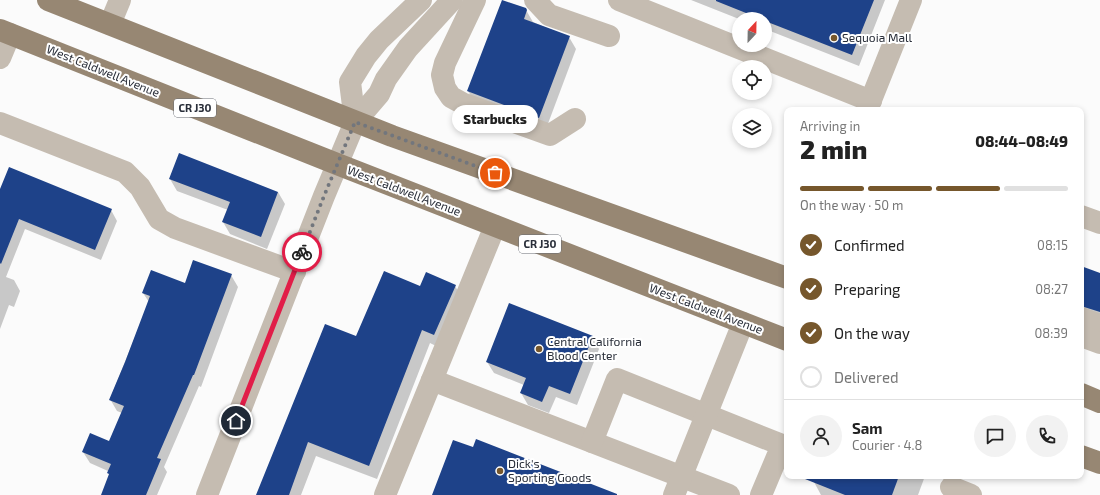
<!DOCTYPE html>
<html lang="en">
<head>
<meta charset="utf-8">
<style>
	:root { --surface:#fff; --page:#f2f2f2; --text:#222; --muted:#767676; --line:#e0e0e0; --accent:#76572c }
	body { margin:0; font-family:"Exo 2",sans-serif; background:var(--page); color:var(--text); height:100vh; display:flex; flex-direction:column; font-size:15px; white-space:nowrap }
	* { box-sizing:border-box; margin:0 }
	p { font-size:13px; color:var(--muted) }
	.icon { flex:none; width:22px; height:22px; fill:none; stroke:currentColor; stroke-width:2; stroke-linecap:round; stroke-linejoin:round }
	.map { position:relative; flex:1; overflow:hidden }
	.drawer { position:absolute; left:784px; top:107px; width:300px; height:372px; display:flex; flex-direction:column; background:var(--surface); border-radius:8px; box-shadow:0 2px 6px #0003 }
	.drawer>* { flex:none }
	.needle { width:26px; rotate:22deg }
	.buttons { position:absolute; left:732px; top:12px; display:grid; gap:8px }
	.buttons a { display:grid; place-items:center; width:40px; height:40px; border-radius:50%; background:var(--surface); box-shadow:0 2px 6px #0003; font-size:20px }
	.pin { position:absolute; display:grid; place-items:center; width:34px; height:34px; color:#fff; margin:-17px; border:2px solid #fff; border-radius:50%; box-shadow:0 1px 4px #0007 }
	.courier { position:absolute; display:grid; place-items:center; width:40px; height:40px; margin:-20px; border:3px solid #e11d48; border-radius:50%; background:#fff; color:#222; box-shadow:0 1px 5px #0007 }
	.bubble { position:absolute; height:28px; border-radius:14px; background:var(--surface); box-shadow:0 2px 6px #0003; font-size:13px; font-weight:800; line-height:28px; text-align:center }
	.headline em { font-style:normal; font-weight:800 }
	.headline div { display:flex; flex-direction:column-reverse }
	.headline { display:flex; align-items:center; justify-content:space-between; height:68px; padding:0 16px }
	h1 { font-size:26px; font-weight:800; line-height:30px }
	.bar { display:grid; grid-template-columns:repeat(4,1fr); gap:6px 4px; align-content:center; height:48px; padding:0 16px }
	.bar i { height:5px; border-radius:3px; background:var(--line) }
	.bar .active { background:var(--accent) }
	.bar p { grid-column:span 4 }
	.line { display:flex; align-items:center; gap:10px; padding:0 16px; border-top:1px solid var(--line) }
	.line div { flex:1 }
	.round { display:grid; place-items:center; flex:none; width:42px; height:42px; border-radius:21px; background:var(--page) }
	ol { padding:0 16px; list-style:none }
	li { display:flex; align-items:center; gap:12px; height:44px }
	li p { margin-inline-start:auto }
	li .icon { padding:4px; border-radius:50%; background:var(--accent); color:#fff; stroke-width:4 }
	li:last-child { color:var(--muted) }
	li i { width:22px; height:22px; border:2px solid var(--line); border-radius:50% }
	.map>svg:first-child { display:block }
</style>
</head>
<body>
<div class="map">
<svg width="1100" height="495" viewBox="0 0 1100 495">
	<rect width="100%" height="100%" fill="#fbfbfb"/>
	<g fill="#0003">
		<path d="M691 0H885L859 66 765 29V19H739Z"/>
		<path d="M526 10 533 22 569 37 576 49 546 129 475 103 468 91Z"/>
		<path d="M170 179 278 192 285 204 267 249 230 234 223 222 228 210 177 191Z"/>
		<path d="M0 191 111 210 117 221 101 260 25 229 6 277 14 280 20 291 14 307 9 305 0 329Z"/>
		<path d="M1081 267 1100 274V320L1081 315Z"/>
		<path d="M231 275 238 287 201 387 199 386 164 467 167 472 157 495H102L110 476 108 471 90 463 83 452 110 442 122 413 117 411 110 399 149 302 143 293Z"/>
		<path d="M455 286 463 299 442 349 430 343 377 479 316 456 301 495H257L356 338Z"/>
		<path d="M592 337 599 349 577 405 556 397 549 413 528 405 521 393 524 385 494 373 487 362Z"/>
		<path d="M816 476H925L918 495H821L814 482Z"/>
	</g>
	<g fill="#1e4289">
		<path d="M502 0 526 8 527 10 524 19 570 36 539 118 467 91Z"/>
		<path d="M716 0H874L852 55 765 21V19H761L716 1Z"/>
		<path d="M179 153 278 192 261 237 222 222 230 202 169 179Z"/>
		<path d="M9 167 112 209 95 250 19 219 1 264 0 263V189Z"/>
		<path d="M193 260 232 274 194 375H193L157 458 161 459 146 495H101L109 474 107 473 111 464 82 452 90 433 109 441 124 406 109 400 125 362 150 296 142 293 151 270 185 283Z"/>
		<path d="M1081 266 1100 273V312L1081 306Z"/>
		<path d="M384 271 420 286 426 272 456 285 434 335 422 330 369 466 308 442 289 495H256L325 324 356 336Z"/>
		<path d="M509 303 593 336 570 394 549 386 542 402 520 393 526 378 486 362Z"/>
		<path d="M476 439 617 494V495H432L453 440 473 447Z"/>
		<path d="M800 476H899L892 495H845L800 477Z"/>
	</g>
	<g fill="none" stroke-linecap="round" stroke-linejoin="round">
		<g stroke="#c5bcb1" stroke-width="22">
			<path d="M475 0 445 63 442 75 445 88 451 97 462 103 550 135 575 119"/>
			<path d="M535 0 549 15 609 36"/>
			<path d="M619 0 871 101"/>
			<path d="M110 24 120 0"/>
			<path d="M0 58 10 34"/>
			<path d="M867 110 911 0"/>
			<path d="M355 122 350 82 366 56 379 40 421 0"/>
			<path d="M0 123 125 172 140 187 159 219 175 228 295 272"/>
			<path d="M1081 216 1100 223"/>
			<path d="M1081 318 1100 325"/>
			<path d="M1081 336 1100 343"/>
			<path d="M432 380 729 495"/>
			<path d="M592 442 617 379 782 445 761 495"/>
			<path d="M951 487 971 495"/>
			<path d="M207 495 324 196 355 122 379 94 386 79 408 48 452 0"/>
			<path d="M385 495 495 226"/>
			<path d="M674 495 743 323"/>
		</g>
		<g stroke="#978773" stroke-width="22">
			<path d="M48 0 392 136 787 278"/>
			<path d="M0 30 337 164 787 340"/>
			<path d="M1081 394 1100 402"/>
			<path d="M1081 456 1100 463"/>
		</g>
	</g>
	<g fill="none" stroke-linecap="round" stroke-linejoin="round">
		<path stroke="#72767d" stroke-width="4" stroke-dasharray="0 7.2" d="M302 252 324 196 355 122 495 173"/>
		<path stroke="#e11d48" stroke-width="5" d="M236 421 302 252"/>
	</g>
	<g fill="#76572c" stroke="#fff" stroke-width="1.5">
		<circle cx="834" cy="38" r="4"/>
		<circle cx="539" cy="349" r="4"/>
		<circle cx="500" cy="471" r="4"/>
	</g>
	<g text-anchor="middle" stroke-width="4" stroke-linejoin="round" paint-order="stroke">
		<g fill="#fff" stroke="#696d74" stroke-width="1">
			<rect x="174" y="99" width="42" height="18" rx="3"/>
			<rect x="519" y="235" width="42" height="18" rx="3"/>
		</g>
		<g font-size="11" font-weight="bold" fill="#292e39">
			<text x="195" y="112">CR J30</text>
			<text x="540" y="248">CR J30</text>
		</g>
		<g font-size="12" fill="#292e39" stroke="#fff" text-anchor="start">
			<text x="842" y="42">Sequoia Mall</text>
			<text x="547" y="346">Central California<tspan x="547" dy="14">Blood Center</tspan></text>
			<text x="508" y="468">Dick's<tspan x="508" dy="14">Sporting Goods</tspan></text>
		</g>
		<g font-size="12" fill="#292e39" stroke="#fff">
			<text transform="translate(103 71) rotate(22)" y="4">West Caldwell Avenue</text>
			<text transform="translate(404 191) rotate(21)" y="4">West Caldwell Avenue</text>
			<text transform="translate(706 309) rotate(21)" y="4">West Caldwell Avenue</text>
		</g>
	</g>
</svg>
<div class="buttons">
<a><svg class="needle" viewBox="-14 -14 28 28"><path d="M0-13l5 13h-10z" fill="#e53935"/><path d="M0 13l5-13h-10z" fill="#767676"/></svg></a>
<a><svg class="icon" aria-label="locate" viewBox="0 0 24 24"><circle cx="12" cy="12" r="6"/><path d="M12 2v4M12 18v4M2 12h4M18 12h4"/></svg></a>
<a><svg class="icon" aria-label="layers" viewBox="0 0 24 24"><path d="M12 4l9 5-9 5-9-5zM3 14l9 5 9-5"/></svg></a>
</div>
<div class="pin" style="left:495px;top:173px;background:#ea580c"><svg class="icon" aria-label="bag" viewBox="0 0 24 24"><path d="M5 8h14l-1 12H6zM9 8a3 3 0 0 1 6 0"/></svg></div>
<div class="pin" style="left:236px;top:421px;background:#1f2937"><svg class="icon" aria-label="home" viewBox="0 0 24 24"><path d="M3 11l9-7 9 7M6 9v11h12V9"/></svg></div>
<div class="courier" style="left:302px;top:252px"><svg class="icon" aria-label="bike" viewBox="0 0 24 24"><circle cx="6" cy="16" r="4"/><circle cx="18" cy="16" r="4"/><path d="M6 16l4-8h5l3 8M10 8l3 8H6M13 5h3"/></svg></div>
<div class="bubble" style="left:452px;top:105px;width:86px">Starbucks</div>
<section class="drawer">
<div class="headline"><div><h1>2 min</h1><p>Arriving in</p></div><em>08:44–08:49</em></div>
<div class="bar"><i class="active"></i><i class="active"></i><i class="active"></i><i></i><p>On the way · 50 m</p></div>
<ol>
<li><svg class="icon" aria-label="check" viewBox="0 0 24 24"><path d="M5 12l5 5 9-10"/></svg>Confirmed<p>08:15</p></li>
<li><svg class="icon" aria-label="check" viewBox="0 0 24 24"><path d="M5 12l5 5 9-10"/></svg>Preparing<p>08:27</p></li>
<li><svg class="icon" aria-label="check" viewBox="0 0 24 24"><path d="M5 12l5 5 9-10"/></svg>On the way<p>08:39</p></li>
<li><i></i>Delivered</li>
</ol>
<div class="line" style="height:72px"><a class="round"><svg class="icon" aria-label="person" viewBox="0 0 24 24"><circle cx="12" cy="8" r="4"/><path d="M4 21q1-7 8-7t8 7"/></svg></a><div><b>Sam</b><p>Courier · 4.8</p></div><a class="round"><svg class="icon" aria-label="chat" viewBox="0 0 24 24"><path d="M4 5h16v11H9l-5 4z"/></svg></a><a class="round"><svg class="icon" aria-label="phone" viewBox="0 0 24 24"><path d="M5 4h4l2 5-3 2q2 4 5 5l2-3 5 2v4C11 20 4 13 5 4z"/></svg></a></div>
</section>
</div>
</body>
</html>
